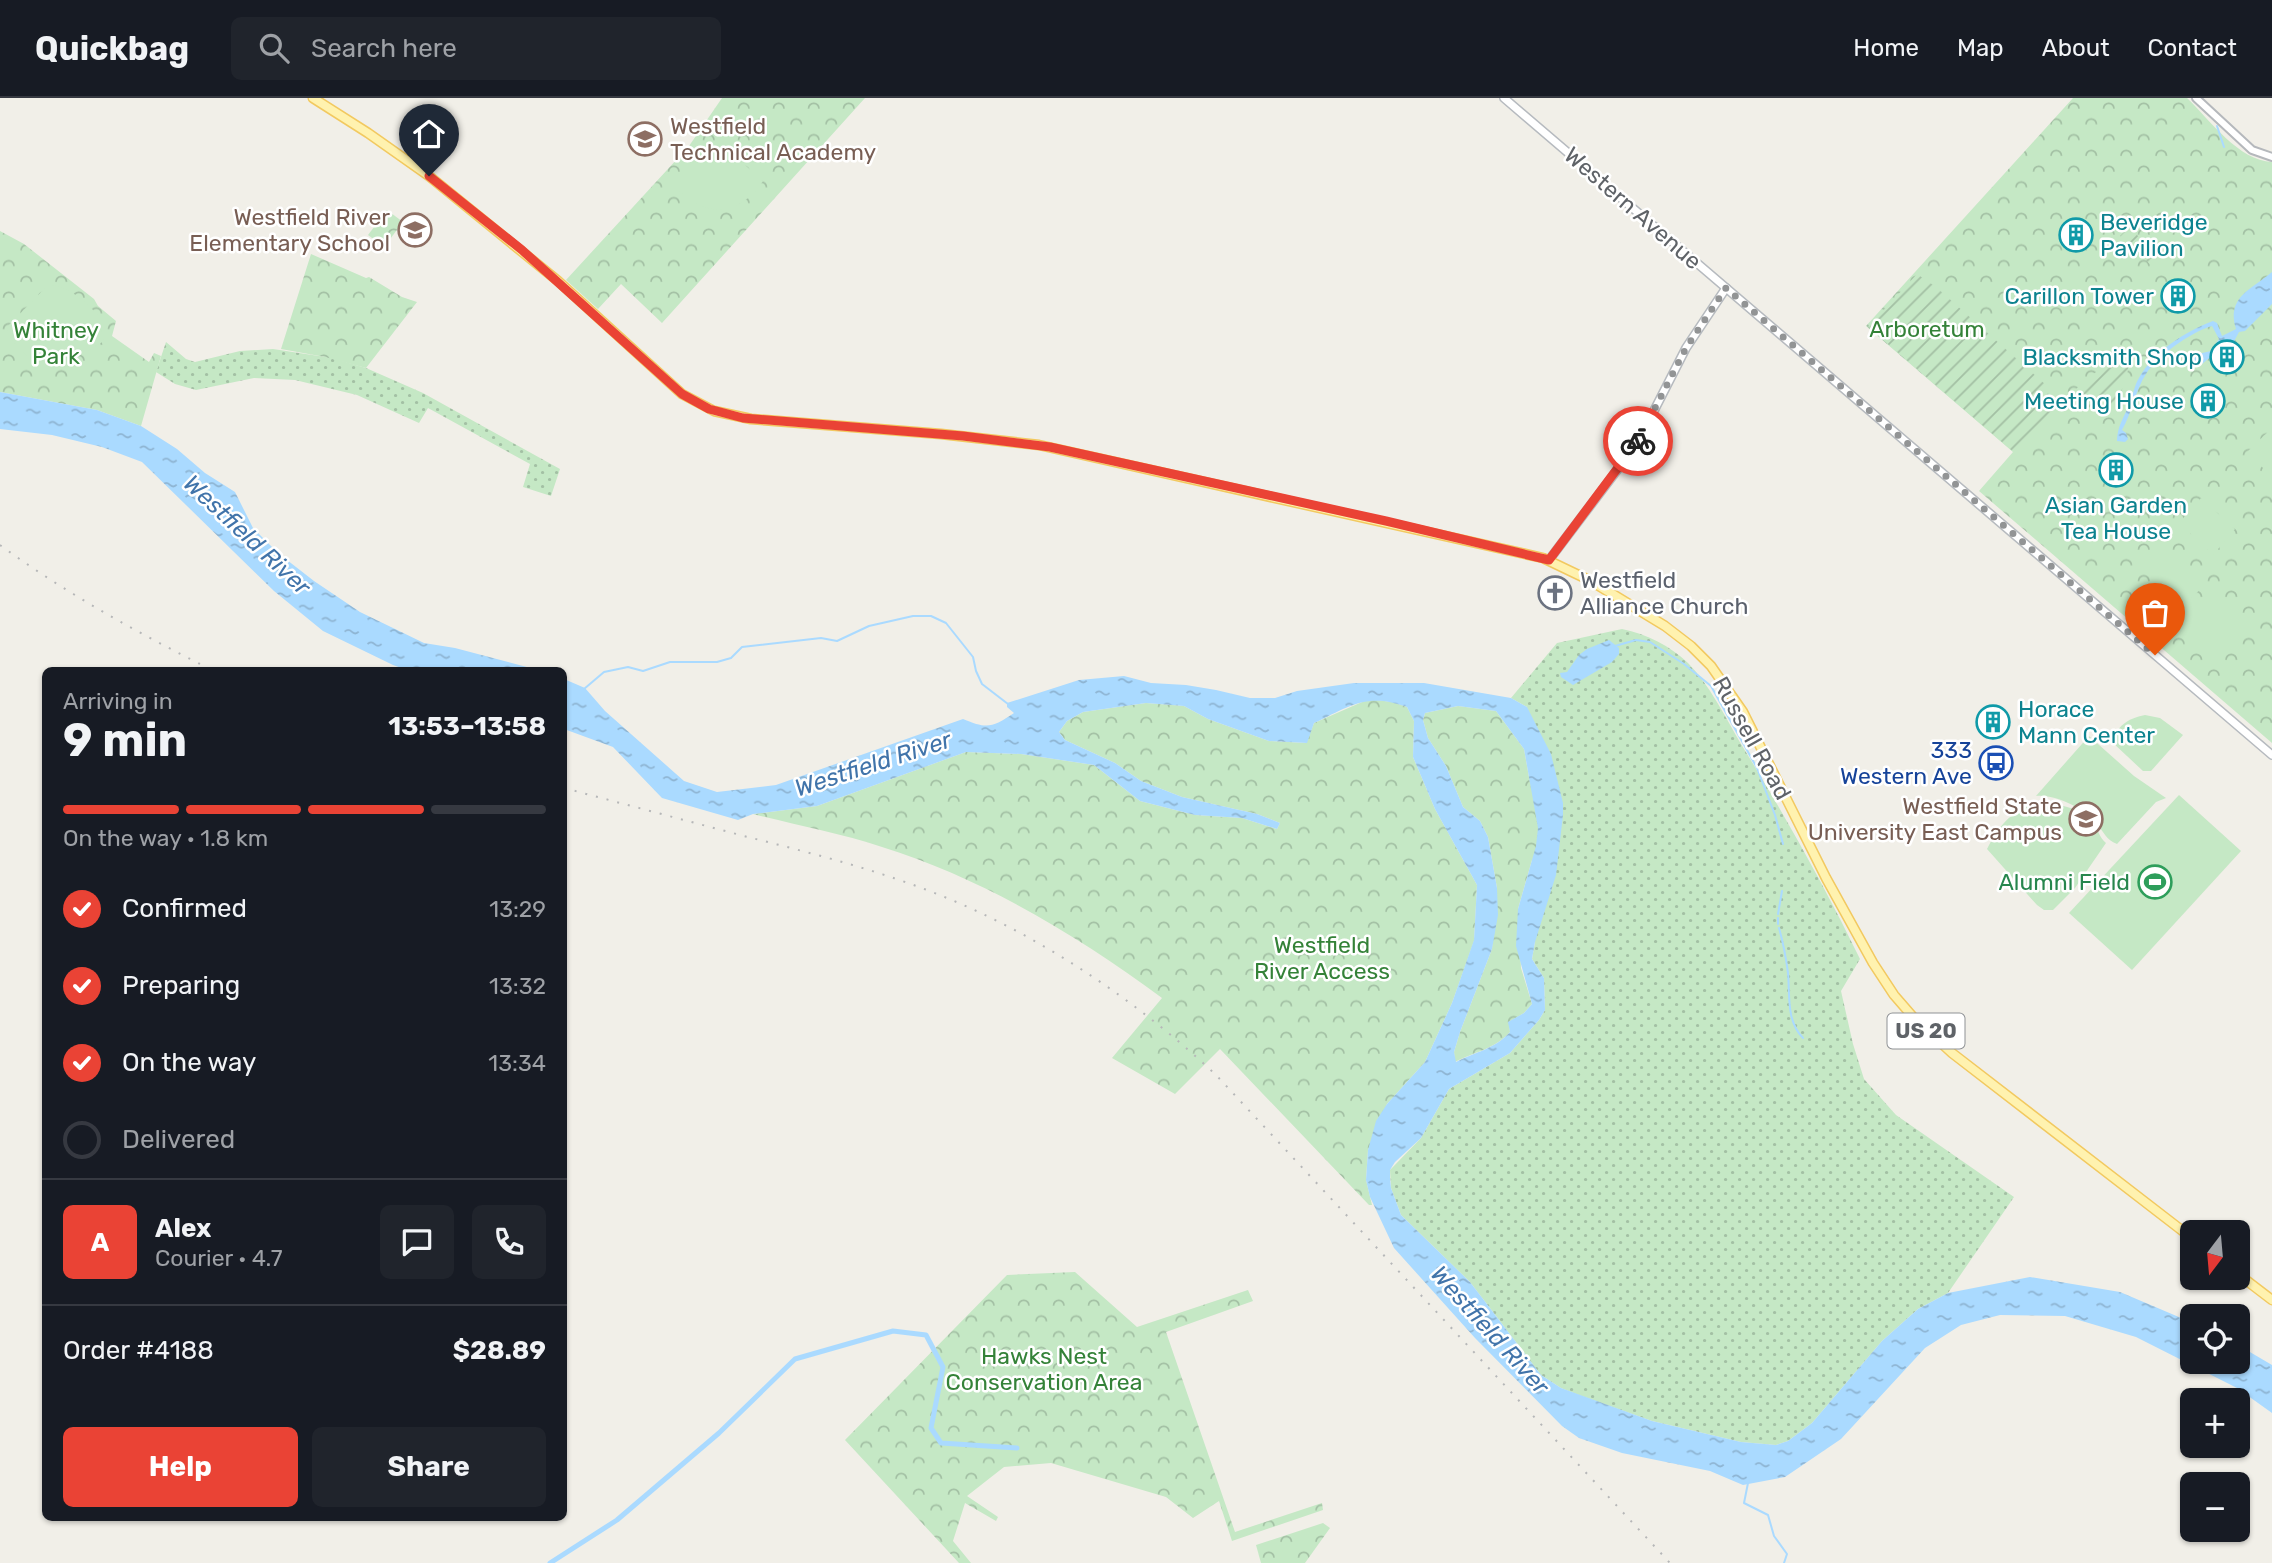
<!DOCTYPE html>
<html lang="en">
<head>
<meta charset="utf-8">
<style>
	:root { --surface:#171b24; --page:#20242c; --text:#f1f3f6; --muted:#9ea1a6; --line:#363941; --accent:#ea4335 }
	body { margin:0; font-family:Rubik,sans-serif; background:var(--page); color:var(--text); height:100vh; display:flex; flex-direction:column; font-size:26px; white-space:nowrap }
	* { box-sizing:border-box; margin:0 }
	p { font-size:23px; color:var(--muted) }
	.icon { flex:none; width:38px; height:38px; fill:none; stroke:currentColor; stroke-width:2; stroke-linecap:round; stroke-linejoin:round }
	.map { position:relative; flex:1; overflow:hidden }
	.panel { position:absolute; left:42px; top:569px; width:525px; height:854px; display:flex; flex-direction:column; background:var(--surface); border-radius:10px; box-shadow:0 2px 5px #0004 }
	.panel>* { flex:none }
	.needle { width:46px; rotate:196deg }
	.tools { position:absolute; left:2180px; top:1122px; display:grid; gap:14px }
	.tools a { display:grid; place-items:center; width:70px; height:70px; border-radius:10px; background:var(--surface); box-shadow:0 2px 5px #0004; font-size:35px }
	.pin { position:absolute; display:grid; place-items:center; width:60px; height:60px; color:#fff; margin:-72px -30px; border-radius:50% 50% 50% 0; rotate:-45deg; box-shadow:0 0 7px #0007 }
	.pin .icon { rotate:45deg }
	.courier { position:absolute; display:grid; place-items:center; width:70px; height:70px; margin:-35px; border:5px solid #ea4335; border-radius:50%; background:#fff; color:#222; box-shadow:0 2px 9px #0007 }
	.overview em { font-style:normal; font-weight:700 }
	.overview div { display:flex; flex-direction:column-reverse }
	.overview { display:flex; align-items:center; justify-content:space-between; height:119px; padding:0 21px }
	h1 { font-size:46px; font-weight:700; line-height:52px }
	.bar { display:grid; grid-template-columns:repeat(4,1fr); gap:10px 7px; align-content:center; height:84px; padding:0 21px }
	.bar i { height:9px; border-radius:5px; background:var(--line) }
	.bar .selected { background:var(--accent) }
	.bar p { grid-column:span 4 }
	.line { display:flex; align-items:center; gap:18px; padding:0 21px; border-top:2px solid var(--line) }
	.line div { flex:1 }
	.round { display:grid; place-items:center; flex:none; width:74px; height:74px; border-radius:10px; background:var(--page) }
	ol { padding:0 21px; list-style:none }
	li { display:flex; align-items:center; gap:21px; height:77px }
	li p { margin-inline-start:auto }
	li .icon { padding:7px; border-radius:50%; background:var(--accent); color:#fff; stroke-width:4 }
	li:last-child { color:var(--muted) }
	li i { width:38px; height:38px; border:4px solid var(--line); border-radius:50% }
	.action { display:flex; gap:14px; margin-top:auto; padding:14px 21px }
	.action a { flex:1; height:80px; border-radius:10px; background:var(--accent); color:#fff; font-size:28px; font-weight:700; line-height:80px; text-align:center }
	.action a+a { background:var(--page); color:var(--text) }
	header { display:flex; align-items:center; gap:42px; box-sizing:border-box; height:98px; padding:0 35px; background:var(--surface); border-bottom:2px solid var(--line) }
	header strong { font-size:33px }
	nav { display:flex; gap:38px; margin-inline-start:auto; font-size:24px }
	.search { width:490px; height:63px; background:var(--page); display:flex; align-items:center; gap:18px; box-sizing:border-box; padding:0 24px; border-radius:10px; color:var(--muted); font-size:26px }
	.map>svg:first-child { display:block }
</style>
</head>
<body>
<header>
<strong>Quickbag</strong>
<div class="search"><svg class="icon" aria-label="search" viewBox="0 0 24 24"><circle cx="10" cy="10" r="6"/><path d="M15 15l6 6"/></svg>Search here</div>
<nav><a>Home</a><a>Map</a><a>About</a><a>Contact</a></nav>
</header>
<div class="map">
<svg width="2272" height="1465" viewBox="0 0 2272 1465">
	<defs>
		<pattern id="grass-dots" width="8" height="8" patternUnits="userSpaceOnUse" patternTransform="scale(1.75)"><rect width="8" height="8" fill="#c5e8c5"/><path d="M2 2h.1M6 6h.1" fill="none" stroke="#a3c0a4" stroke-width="1.8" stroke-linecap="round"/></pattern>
		<pattern id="forest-crowns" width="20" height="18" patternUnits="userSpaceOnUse" patternTransform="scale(1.75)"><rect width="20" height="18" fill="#c5e8c5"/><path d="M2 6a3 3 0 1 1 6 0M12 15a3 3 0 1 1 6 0" fill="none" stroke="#a3c0a4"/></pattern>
		<pattern id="garden-furrows" width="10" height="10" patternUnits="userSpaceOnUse" patternTransform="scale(1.75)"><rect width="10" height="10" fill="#c5e8c5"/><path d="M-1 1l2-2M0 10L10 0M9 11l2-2" fill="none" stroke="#a3c0a4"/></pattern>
		<pattern id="water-ripples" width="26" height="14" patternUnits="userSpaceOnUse" patternTransform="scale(1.75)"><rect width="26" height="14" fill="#aadaff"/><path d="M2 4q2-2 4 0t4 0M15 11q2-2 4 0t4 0" fill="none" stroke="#8eb4d2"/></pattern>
	</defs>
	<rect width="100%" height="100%" fill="#f1efe8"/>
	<g fill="url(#grass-dots)">
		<path d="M166 244 186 261 195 264 240 253 273 251 332 260 366 270 423 295 560 371 551 398 523 389 530 366 428 310 419 325 357 297 295 282 254 280 196 292 175 286 156 274Z"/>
		<path d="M1622 531C1647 536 1670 548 1688 565 1710 587 1725 619 1741 646 1784 716 1824 787 1860 861L1841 893 1853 946 1864 981 1896 1017 2014 1099 1948 1195 1918 1211 1882 1243 1812 1325 1788 1343 1776 1347 1741 1344 1652 1323 1576 1296 1561 1290 1541 1277 1470 1184 1401 1117 1391 1090 1390 1072 1421 1040 1449 991 1510 955 1539 922 1545 912 1544 880 1532 861 1535 844 1527 609 1511 600 1557 545Z"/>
	</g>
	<g fill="url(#forest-crowns)">
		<path d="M722 0H865L662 225 621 186 598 211 566 182 689 48Z"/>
		<path d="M2073 0H2187C2210 22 2239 63 2272 64V645L1979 393 2013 354 1866 228Z"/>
		<path d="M387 112 403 124 384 149 368 137Z"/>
		<path d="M0 133 24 146 94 201 98 208 116 223 112 238 149 264 154 255 161 258 141 328 97 312 0 294Z"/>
		<path d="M311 156 366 180 369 179 402 199 417 204 366 270 325 259 281 251Z"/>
		<path d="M1369 601 1392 604 1407 609 1414 623 1413 659 1435 711 1477 787 1474 843 1452 905 1425 964 1387 1006 1368 1052 1366 1082 1372 1107H1369L1220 951 1175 996 1112 960 1162 900C1077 837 984 781 882 749 840 735 796 727 753 716L817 708 966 654 1021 656 1094 667 1140 703 1195 717 1242 720 1277 731 1280 725 1257 716 1182 699 1141 683 1115 665 1065 642 1059 634 1067 623 1083 614 1146 605 1184 608 1208 621 1269 643 1306 645 1314 625Z"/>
		<path d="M1458 608 1496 613 1524 651 1538 730 1536 748 1518 811 1521 870 1532 906 1524 915 1509 924 1510 934C1495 951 1474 954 1455 964L1454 954 1460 934 1492 851 1497 790 1488 739 1480 723 1463 709 1446 668 1428 640 1423 622 1425 615Z"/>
		<path d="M1075 1174 1137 1229 1248 1192 1253 1203 1166 1234 1235 1434 1322 1405 1323 1412 1232 1443 1219 1403 1193 1420 1166 1399 1051 1365 1004 1369 967 1398 998 1419 996 1423 965 1405 953 1443 971 1465H959L845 1342 1007 1177Z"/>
		<path d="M1323 1425 1330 1430 1305 1465H1261L1256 1447Z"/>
	</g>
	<g fill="url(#garden-furrows)">
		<path d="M2129 129 2161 161 2153 169 2120 138Z"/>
		<path d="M1917 176 1936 189 2046 287 2052 310 2051 320 2017 357 1868 229Z"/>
		<path d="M2127 254C2135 265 2116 327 2092 315 2083 311 2078 303 2075 294L2076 291 2090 278Z"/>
	</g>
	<g fill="#c5e8c5">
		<path d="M717 42 763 83C739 119 704 121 675 88Z"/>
		<path d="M52 187C75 191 89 208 105 224L101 232 104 243C62 267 42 285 7 235L8 228 47 188Z"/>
		<path d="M2272 330V379L2247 354Z"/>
		<path d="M2201 400 2235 431 2213 457 2179 425Z"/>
		<path d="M2169 449 2207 484 2189 503 2151 467Z"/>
		<path d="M2214 489 2248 522 2229 541 2195 508Z"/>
		<path d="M2194 509 2228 543 2209 562 2173 530Z"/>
		<path d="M2145 617 2160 620 2183 637 2151 673H2143L2112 644C2118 627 2127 621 2145 617Z"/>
		<path d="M2089 638 2134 678 2166 700 2156 704 2117 746C2106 742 2104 734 2097 726 2084 711 2057 696 2036 698Z"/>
		<path d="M2179 697 2241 753 2132 872 2069 815Z"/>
		<path d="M2037 706C2057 705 2080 709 2094 726 2099 733 2099 739 2106 745L2075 790 2053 812H2044L2037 807 1987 751C1999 728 2011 712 2037 706Z"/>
	</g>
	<g fill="url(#water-ripples)" fill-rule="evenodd">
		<path d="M2272 174V206L2245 233 2239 234 2230 251 2213 257 2202 266 2192 263 2198 256 2211 253 2219 241 2212 228C2191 234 2157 258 2146 276 2135 293 2132 315 2122 332L2126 335 2128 341 2125 344 2117 343C2117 329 2124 319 2129 307 2133 298 2134 288 2139 280 2153 254 2186 233 2213 223L2217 225 2222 238 2236 231C2226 199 2251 192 2272 174Z"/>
		<path d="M0 294 97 312 141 328 177 351 205 375 235 394 253 430 278 455 314 483 360 514 424 545 455 550 538 572H407L393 567 323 533 274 493 142 364 102 349 52 337 0 331Z"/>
		<path d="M1609 542 1619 550V556L1612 564 1573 587 1561 579 1560 575 1567 574 1579 557 1587 551Z"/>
		<path d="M1124 578 1151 585 1186 587 1216 592 1250 600H1275L1297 593 1354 585H1424L1511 600 1527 609 1551 656 1563 705V717L1556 777 1535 844 1532 861 1544 880 1545 912 1539 922 1510 955 1449 991 1421 1040 1395 1064 1390 1072V1080L1391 1090 1401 1117 1470 1184 1541 1277 1561 1290 1652 1323 1741 1344 1776 1347 1788 1343 1812 1325 1882 1243 1918 1211 1948 1195 2030 1179 2120 1194 2193 1225V1264H2238V1247L2272 1267V1315L2237 1290 2136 1239 2065 1218 2000 1217 1961 1227 1925 1250 1841 1341 1785 1379 1743 1387 1710 1373 1622 1355 1579 1340 1562 1328 1475 1240 1394 1150 1370 1099 1366 1082 1368 1052 1376 1023 1387 1006 1425 964 1452 905 1474 842 1477 787 1435 711 1413 659 1414 623 1407 609C1367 594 1350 608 1314 625L1307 645 1269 643 1208 621 1184 608 1146 605 1083 614 1067 623 1059 634 1065 642 1115 665 1141 683 1182 699 1257 716 1280 725 1277 731 1242 720 1195 717 1140 703 1094 667 1021 656 966 654 817 708 753 716 738 722 662 700 613 649 564 631V581L585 590 605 613 684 683 717 694 776 687 963 621C987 631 992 630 1014 615L1007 609V605L1079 582ZM1458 608 1496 613 1524 651 1538 730 1536 748 1518 811 1516 848 1532 906 1524 915 1508 924 1510 934C1495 951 1475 954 1456 964L1454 954 1460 934 1492 851 1498 817 1497 790 1488 739 1480 723 1463 709 1446 668 1428 640 1423 622 1425 615Z"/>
	</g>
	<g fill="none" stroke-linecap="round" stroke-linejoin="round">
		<g stroke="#aadaff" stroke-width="2">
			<path d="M2217 28 2224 49"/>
			<path d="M1615 548 1636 542 1650 544 1684 566 1711 588 1757 670 1775 717 1783 746"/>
			<path d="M584 591 604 574 628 569 643 573 670 564H717L731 560 742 549 821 540 837 543 869 528 913 518H931L946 525 973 559 976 573 982 586 1008 606"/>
			<path d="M1778 816 1782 793"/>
			<path d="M1778 820V826"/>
			<path d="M1779 830C1783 844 1786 860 1788 875 1790 897 1786 923 1803 940"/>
			<path d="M1748 1385 1744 1405 1768 1417 1774 1438 1787 1456 1784 1465"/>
		</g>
		<path stroke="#aadaff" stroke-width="5" d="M550 1465 617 1422 719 1335 795 1261 893 1233 926 1237 943 1269 931 1330 941 1345 1017 1350"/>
		<defs>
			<path id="tertiary" d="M2196 0 2252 52 2272 59"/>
			<g id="secondary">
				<path d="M1504 0 2272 657"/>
				<path d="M1549 462 1637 346 1686 250 1726 190"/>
			</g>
			<g id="primary">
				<path d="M313 0 368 35 429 78 558 183 682 296 714 313 751 321 941 336 1039 347 1543 460 1591 483 1665 528 1691 548 1711 568 1743 614 1826 780 1873 865 1894 897 1914 920 1952 955 2193 1141"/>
				<path d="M2238 1176 2272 1202"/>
			</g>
		</defs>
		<use href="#tertiary" stroke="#b5b8bc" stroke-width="10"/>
		<use href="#secondary" stroke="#b6babf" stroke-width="10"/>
		<use href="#primary" stroke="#f2c960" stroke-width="11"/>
		<use href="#tertiary" stroke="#fff" stroke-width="6"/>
		<use href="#secondary" stroke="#fff" stroke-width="7"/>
		<use href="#primary" stroke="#fff2af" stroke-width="8"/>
		<g stroke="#b6b7b8" stroke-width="2" stroke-dasharray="2 9" stroke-linecap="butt">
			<path d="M0 447C67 496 138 535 212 572"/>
			<path d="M564 690C624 706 684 722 744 738 807 754 871 770 932 794 1035 834 1137 902 1217 978L1670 1465"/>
		</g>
	</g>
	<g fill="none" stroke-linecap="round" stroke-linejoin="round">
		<path stroke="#929495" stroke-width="7" stroke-dasharray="0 12.6" d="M1638 343 1686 250 1726 190 2155 557"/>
		<path stroke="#ea4335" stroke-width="9" d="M429 78 522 152 682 296 709 311 743 320 963 338 1050 349 1386 423 1549 462 1638 343"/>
	</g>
	<defs>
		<symbol id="school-ring" viewBox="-11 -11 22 22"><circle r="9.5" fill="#fff" stroke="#8d6e63" stroke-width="1.5"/><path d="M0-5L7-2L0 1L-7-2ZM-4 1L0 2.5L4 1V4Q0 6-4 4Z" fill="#8d6e63"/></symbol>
		<symbol id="building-ring" viewBox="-11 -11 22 22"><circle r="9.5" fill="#fff" stroke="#0f9aa8" stroke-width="1.5"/><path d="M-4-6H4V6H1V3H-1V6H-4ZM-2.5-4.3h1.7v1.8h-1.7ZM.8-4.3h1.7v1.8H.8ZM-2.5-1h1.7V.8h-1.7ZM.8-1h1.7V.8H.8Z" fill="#0f9aa8"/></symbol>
		<symbol id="church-ring" viewBox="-11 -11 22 22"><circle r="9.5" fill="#fff" stroke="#6b7280" stroke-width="1.5"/><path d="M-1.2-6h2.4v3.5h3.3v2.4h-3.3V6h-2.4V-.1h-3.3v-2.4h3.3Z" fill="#6b7280"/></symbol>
		<symbol id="bus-ring" viewBox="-11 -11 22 22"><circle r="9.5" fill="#fff" stroke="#1a4fb4" stroke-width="1.5"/><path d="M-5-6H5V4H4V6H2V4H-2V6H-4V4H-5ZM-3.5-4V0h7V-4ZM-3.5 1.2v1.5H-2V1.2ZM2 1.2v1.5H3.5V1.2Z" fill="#1a4fb4"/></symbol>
		<symbol id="university-ring" viewBox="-11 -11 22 22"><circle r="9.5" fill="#fff" stroke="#8d6e63" stroke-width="1.5"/><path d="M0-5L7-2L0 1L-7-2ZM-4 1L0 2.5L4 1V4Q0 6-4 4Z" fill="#8d6e63"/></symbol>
		<symbol id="stadium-ring" viewBox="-11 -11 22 22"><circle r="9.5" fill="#fff" stroke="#2e9e5b" stroke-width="1.5"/><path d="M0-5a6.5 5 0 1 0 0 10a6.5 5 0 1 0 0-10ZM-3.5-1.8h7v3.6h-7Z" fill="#2e9e5b"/></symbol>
	</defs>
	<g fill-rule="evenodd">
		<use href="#school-ring" x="626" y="22" width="38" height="38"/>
		<use href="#school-ring" x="396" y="113" width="38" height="38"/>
		<use href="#building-ring" x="2057" y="118" width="38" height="38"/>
		<use href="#building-ring" x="2159" y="179" width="38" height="38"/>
		<use href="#building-ring" x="2208" y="240" width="38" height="38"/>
		<use href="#building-ring" x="2189" y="284" width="38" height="38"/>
		<use href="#building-ring" x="2097" y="353" width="38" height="38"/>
		<use href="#church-ring" x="1536" y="476" width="38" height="38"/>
		<use href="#building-ring" x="1974" y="605" width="38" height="38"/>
		<use href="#bus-ring" x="1977" y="646" width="38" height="38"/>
		<use href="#university-ring" x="2067" y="702" width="38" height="38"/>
		<use href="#stadium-ring" x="2136" y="765" width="38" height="38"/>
	</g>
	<g text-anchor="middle" stroke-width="5" stroke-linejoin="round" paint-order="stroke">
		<rect fill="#fff" stroke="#8f9295" stroke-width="2" x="1887.5" y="915.5" width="77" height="35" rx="5"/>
		<g font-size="21" font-weight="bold" fill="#5f6368">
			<text x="1926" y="940">US 20</text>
		</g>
		<g font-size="23" fill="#785e54" stroke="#fff" text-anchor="end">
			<text x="670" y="36" text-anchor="start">Westfield<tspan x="670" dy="26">Technical Academy</tspan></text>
			<text x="390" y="127">Westfield River<tspan x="390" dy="26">Elementary School</tspan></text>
			<text x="2062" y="716">Westfield State<tspan x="2062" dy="26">University East Campus</tspan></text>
		</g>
		<g font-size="23" fill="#5f6368" stroke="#fff">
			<text transform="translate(1633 110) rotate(41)" y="8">Western Avenue</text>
			<text transform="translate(1752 640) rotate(61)" y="8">Russell Road</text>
		</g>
		<g font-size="23" fill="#0d838f" stroke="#fff" text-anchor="end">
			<text x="2100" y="132" text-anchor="start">Beveridge<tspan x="2100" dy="26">Pavilion</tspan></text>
			<text x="2154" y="206">Carillon Tower</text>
			<text x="2202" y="267">Blacksmith Shop</text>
			<text x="2184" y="311">Meeting House</text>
			<text x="2116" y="415" text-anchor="middle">Asian Garden<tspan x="2116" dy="26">Tea House</tspan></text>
			<text x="2018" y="619" text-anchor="start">Horace<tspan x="2018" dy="26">Mann Center</tspan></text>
		</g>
		<g font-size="23" fill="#348238" stroke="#fff">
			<text x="1927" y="239">Arboretum</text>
			<text x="56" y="240">Whitney<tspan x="56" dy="26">Park</tspan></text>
			<text x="1322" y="855">Westfield<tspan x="1322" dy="26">River Access</tspan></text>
			<text x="1044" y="1266">Hawks Nest<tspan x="1044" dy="26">Conservation Area</tspan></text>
		</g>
		<g font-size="23" fill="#5b616d" stroke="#fff" text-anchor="start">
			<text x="1580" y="490">Westfield<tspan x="1580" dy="26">Alliance Church</tspan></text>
		</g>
		<g font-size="23" fill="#164399" stroke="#fff" text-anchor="end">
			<text x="1972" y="660">333<tspan x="1972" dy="26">Western Ave</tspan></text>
		</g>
		<g font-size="23" fill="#27864d" stroke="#fff" text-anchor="end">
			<text x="2130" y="792">Alumni Field</text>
		</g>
		<g font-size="24" font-style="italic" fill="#4174aa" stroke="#fff">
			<text transform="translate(247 437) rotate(43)" y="8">Westfield River</text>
			<text transform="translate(873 666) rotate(-18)" y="8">Westfield River</text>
			<text transform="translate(1490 1232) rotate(48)" y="8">Westfield River</text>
		</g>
	</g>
</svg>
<div class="tools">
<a><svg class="needle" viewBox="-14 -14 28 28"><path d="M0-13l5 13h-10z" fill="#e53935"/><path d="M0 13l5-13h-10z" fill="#9ea1a6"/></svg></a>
<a><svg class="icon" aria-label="locate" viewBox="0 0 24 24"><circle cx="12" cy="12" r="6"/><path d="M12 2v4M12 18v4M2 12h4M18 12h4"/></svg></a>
<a>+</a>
<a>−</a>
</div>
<div class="pin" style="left:2155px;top:557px;background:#ea580c"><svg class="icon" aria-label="bag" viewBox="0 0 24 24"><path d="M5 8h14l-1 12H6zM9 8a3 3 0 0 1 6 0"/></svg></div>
<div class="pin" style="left:429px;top:78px;background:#1f2937"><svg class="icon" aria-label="home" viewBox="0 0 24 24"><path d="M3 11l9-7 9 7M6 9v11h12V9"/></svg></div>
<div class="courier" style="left:1638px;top:343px"><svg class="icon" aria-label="bike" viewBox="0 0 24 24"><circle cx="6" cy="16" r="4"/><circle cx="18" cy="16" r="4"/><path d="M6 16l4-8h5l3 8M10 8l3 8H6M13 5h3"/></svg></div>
<section class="panel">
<div class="overview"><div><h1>9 min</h1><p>Arriving in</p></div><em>13:53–13:58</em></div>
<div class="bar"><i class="selected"></i><i class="selected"></i><i class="selected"></i><i></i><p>On the way · 1.8 km</p></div>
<ol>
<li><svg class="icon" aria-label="check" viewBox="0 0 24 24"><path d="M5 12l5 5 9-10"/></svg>Confirmed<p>13:29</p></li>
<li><svg class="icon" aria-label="check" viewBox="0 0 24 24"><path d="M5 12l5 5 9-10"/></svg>Preparing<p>13:32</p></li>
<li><svg class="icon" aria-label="check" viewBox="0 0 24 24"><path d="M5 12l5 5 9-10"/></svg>On the way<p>13:34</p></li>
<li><i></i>Delivered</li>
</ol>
<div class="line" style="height:126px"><b class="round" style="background:var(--accent);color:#fff">A</b><div><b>Alex</b><p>Courier · 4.7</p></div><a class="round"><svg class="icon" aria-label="chat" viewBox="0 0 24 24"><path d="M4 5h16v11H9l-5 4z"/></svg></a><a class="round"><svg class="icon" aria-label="phone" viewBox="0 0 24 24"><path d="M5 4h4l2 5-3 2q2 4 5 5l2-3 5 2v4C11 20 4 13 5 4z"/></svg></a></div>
<div class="line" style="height:91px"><div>Order #4188</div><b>$28.89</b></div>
<div class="action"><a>Help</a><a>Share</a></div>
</section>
</div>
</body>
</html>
